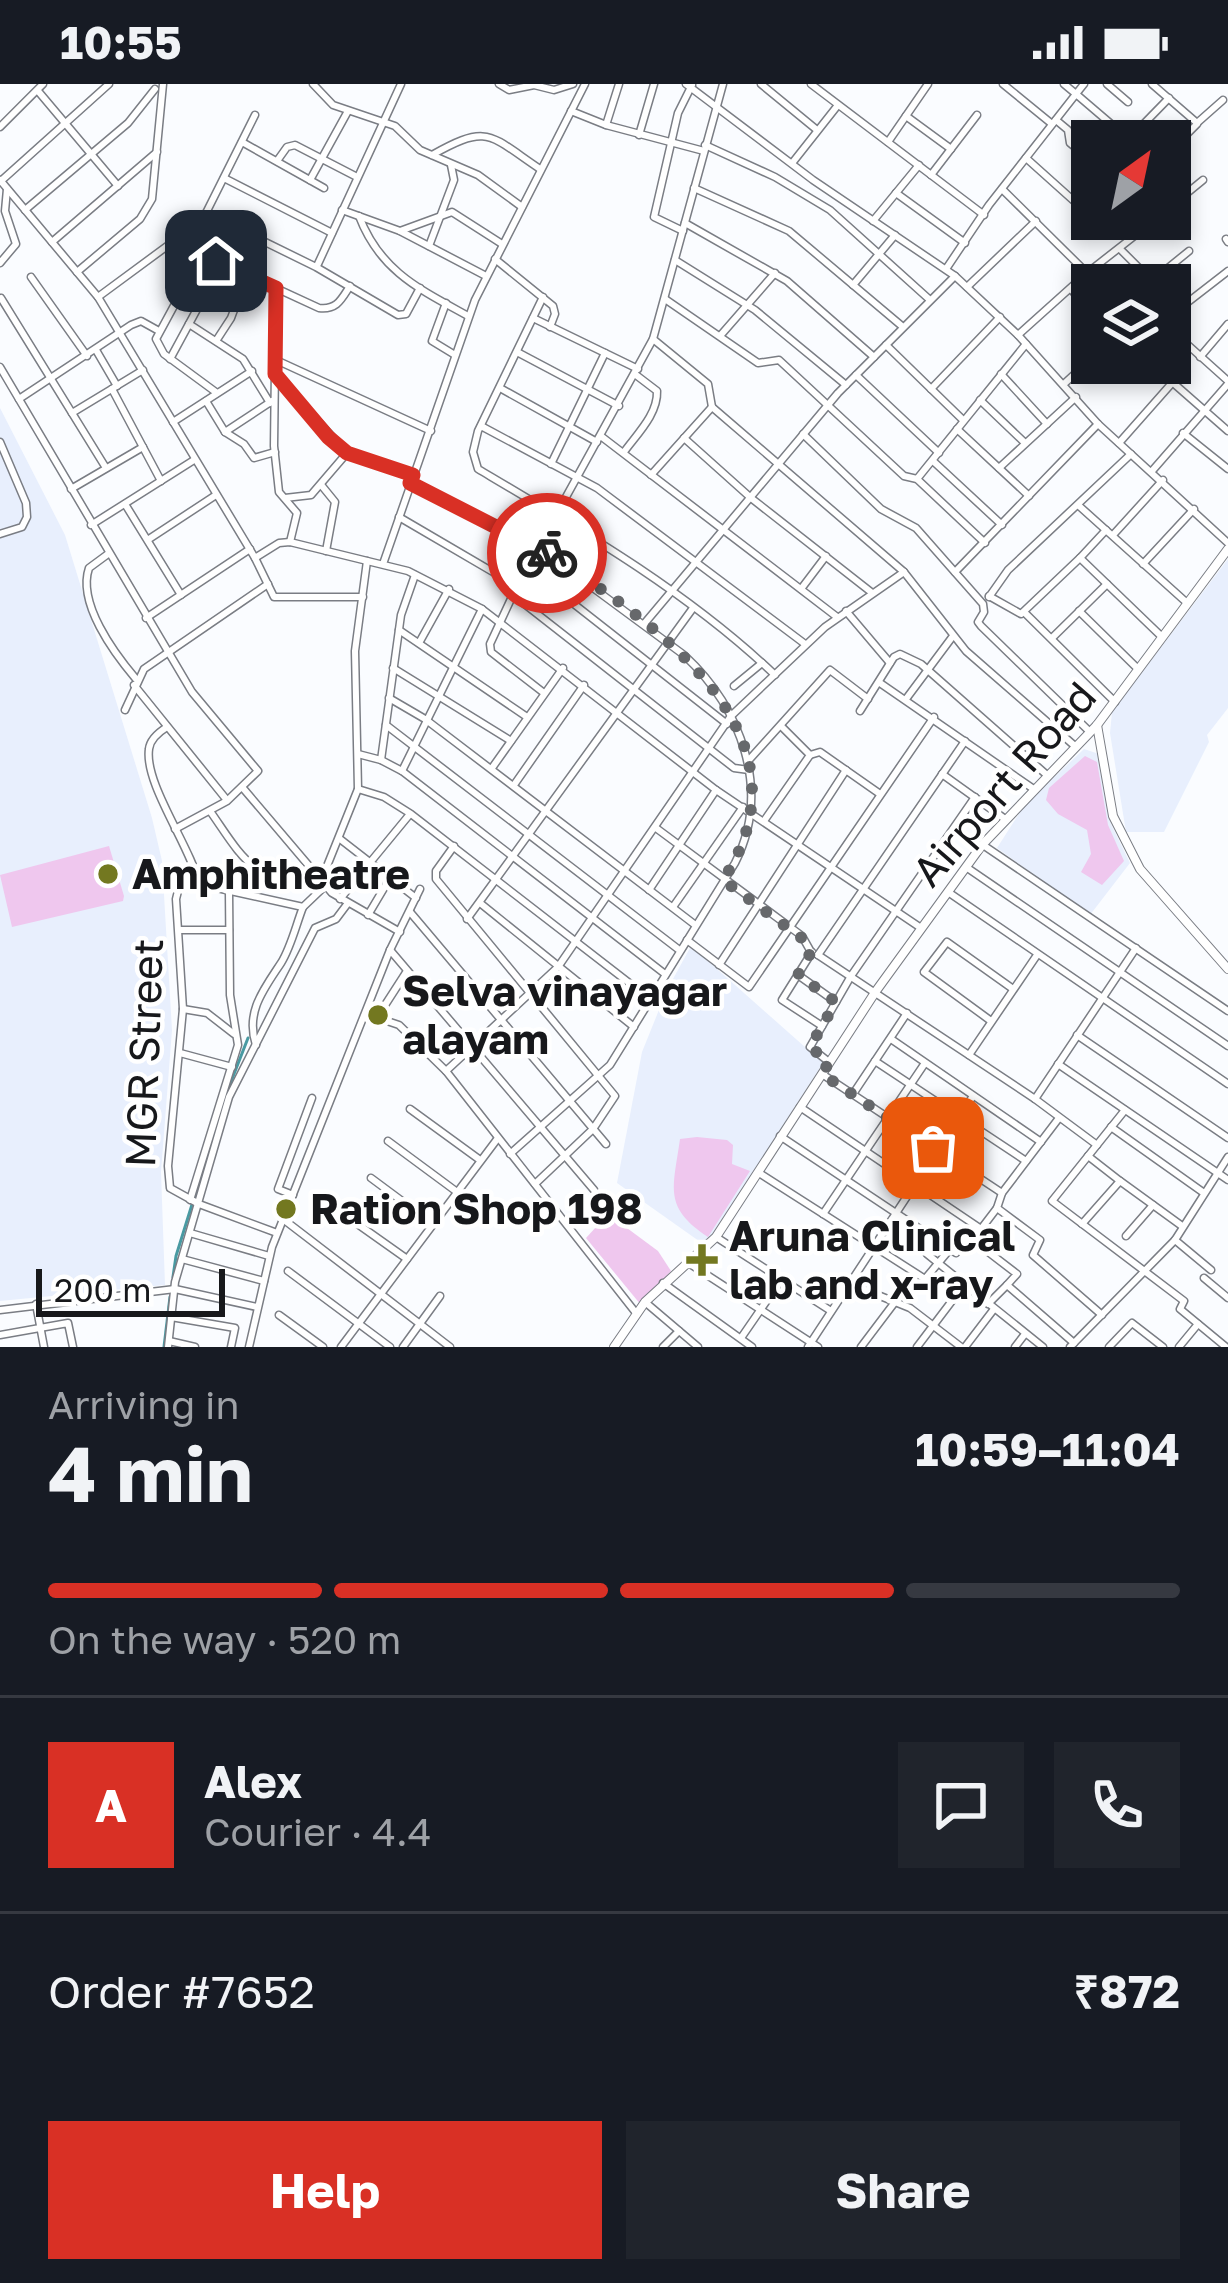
<!DOCTYPE html>
<html lang="en">
<head>
<meta charset="utf-8">
<style>
	:root { --surface:#171b24; --page:#20242c; --text:#f1f3f6; --muted:#9ea1a6; --line:#363941; --accent:#d93025 }
	body { margin:0; font-family:"Golos Text",sans-serif; background:var(--page); color:var(--text); height:100vh; display:flex; flex-direction:column; font-size:45px; white-space:nowrap }
	* { box-sizing:border-box; margin:0 }
	p { font-size:39px; color:var(--muted) }
	.icon { flex:none; width:66px; height:66px; fill:none; stroke:currentColor; stroke-width:2; stroke-linecap:round; stroke-linejoin:round }
	.map { position:relative; height:1263px; overflow:hidden }
	.side { display:flex; flex-direction:column; background:var(--surface); flex:1 }
	.side>* { flex:none }
	.needle { width:78px; rotate:33deg }
	.fabs { position:absolute; left:1071px; top:36px; display:grid; gap:24px }
	.fabs a { display:grid; place-items:center; width:120px; height:120px; border-radius:0px; background:var(--surface); box-shadow:0 6px 18px #0003; font-size:60px }
	.scale { position:absolute; left:36px; bottom:30px; width:189px; box-sizing:border-box; padding-left:12px; border:6px solid #17181b; border-top:0; font-size:33px; line-height:42px; white-space:nowrap; color:#17181b; -webkit-text-stroke:9px #fff; paint-order:stroke }
	.pin { position:absolute; display:grid; place-items:center; width:102px; height:102px; color:#fff; margin:-51px; border-radius:24px; box-shadow:0 6px 18px #0006 }
	.courier { position:absolute; display:grid; place-items:center; width:120px; height:120px; margin:-60px; border:9px solid #d93025; border-radius:50%; background:#fff; color:#222; box-shadow:0 3px 15px #0007 }
	.overview em { font-style:normal; font-weight:700 }
	.overview div { display:flex; flex-direction:column-reverse }
	.overview { display:flex; align-items:center; justify-content:space-between; height:204px; padding:0 48px }
	h1 { font-size:78px; font-weight:700; line-height:90px }
	.bar { display:grid; grid-template-columns:repeat(4,1fr); gap:18px 12px; align-content:center; height:144px; padding:0 48px }
	.bar i { height:15px; border-radius:9px; background:var(--line) }
	.bar .selected { background:var(--accent) }
	.bar p { grid-column:span 4 }
	.line { display:flex; align-items:center; gap:30px; padding:0 48px; border-top:3px solid var(--line) }
	.line div { flex:1 }
	.round { display:grid; place-items:center; flex:none; width:126px; height:126px; border-radius:0px; background:var(--page) }
	.action { display:flex; gap:24px; margin-top:auto; padding:24px 48px }
	.action a { flex:1; height:138px; border-radius:0px; background:var(--accent); color:#fff; font-size:48px; font-weight:700; line-height:138px; text-align:center }
	.action a+a { background:var(--page); color:var(--text) }
	.status { display:flex; justify-content:space-between; align-items:center; height:84px; padding:0 60px; background:var(--surface); direction:ltr }
	.status svg { height:33px; fill:currentColor }
	.map>svg:first-child { display:block }
</style>
</head>
<body>
<div class="status"><b>10:55</b><svg viewBox="0 0 49 12"><path d="M0 12V9h3v3zM5 12V6h3v6zM10 12V3h3v9zM15 12V0h3v12zM26 1h20v11H26zM47 4h2v5h-2z"/></svg></div>
<div class="map">
<svg width="1228" height="1263" viewBox="0 0 1228 1263">
	<rect width="100%" height="100%" fill="#fafcff"/>
	<g fill="#e8effd">
		<path d="M0 324 65 451 152 734 162 777 172 946 161 1088 165 1201 0 1217Z"/>
		<path d="M1228 475V624L1207 651 1209 658 1164 748H1126L1110 649 1112 628Z"/>
		<path d="M1084 665 1099 670 1111 740 1130 779 1090 831 997 764 1024 722Z"/>
		<path d="M691 862 823 979 706 1162 617 1099 642 968 667 906Z"/>
	</g>
	<g fill="#efc7ee">
		<path d="M1085 672 1097 678 1108 741 1124 777 1102 801 1081 788 1091 770 1087 746 1058 730 1046 716 1049 704Z"/>
		<path d="M109 762 124 812 123 817 12 843 0 791Z"/>
		<path d="M697 1053 727 1056 733 1061 732 1080 750 1087 708 1153C663 1123 673 1105 680 1055Z"/>
		<path d="M608 1130 658 1167 671 1187 641 1221 586 1154Z"/>
	</g>
	<g fill="none" stroke-linecap="round" stroke-linejoin="round">
		<g stroke="#499aa2" stroke-width="3">
			<path d="M173 1193 176 1172 227 1008 248 954"/>
			<path d="M164 1263 170 1213"/>
		</g>
		<defs>
			<g id="minor">
				<path d="M313 0 333 21 395 42 420 66 478 91 522 123"/>
				<path d="M499 0 509 6 534 1 554 6 573 0"/>
				<path d="M686 0 813 96 955 192 1018 251 1098 340 1228 459"/>
				<path d="M761 0 817 46"/>
				<path d="M811 0 984 131"/>
				<path d="M1003 0 1052 40"/>
				<path d="M1064 0 1076 10 1084 0"/>
				<path d="M1107 0 1128 18"/>
				<path d="M1152 0 1197 39 1223 16"/>
				<path d="M38 7 118 102"/>
				<path d="M571 27 606 41 704 67"/>
				<path d="M906 32 951 65"/>
				<path d="M1056 36 1068 46 1070 59 1092 77"/>
				<path d="M606 41 619 0"/>
				<path d="M0 43 43 0"/>
				<path d="M639 51 654 0"/>
				<path d="M1130 54 1169 14"/>
				<path d="M242 58 324 104"/>
				<path d="M888 58 928 0"/>
				<path d="M705 61 775 93 830 126 930 216"/>
				<path d="M1170 67 1197 40"/>
				<path d="M432 71C489 39 489 51 540 85"/>
				<path d="M1026 74 1084 126"/>
				<path d="M277 77 287 63 295 61 357 93"/>
				<path d="M793 78 838 21"/>
				<path d="M931 91 977 31"/>
				<path d="M224 94 332 149"/>
				<path d="M0 96 98 213 255 474 274 513H363"/>
				<path d="M310 96 348 27"/>
				<path d="M1 97 109 0"/>
				<path d="M694 104 789 147 903 243"/>
				<path d="M1002 105 1087 189"/>
				<path d="M896 109 965 159"/>
				<path d="M1170 123 1203 96"/>
				<path d="M25 126 128 39 155 5"/>
				<path d="M342 126 400 147 486 192"/>
				<path d="M206 129 316 183 398 231 406 230 420 204"/>
				<path d="M359 132C380 187 419 205 468 232"/>
				<path d="M873 137 919 81"/>
				<path d="M685 139 787 197 874 273"/>
				<path d="M400 147 452 128 502 160"/>
				<path d="M683 147 654 133 678 29 692 1"/>
				<path d="M1226 155 1228 158"/>
				<path d="M52 158 157 68"/>
				<path d="M176 158 319 224C337 226 341 216 350 202"/>
				<path d="M429 162 454 96 451 81"/>
				<path d="M1120 165 1152 197 1147 201"/>
				<path d="M202 170 156 255 164 270 217 309"/>
				<path d="M495 175 553 222 555 230 550 243"/>
				<path d="M675 176 755 226 846 301"/>
				<path d="M0 179 16 160 5 127 7 105"/>
				<path d="M317 182 401 0"/>
				<path d="M946 185 989 121 1076 10 1131 57"/>
				<path d="M77 188 140 135 152 115 163 0"/>
				<path d="M31 193 87 272"/>
				<path d="M1152 197 1189 167"/>
				<path d="M853 201 895 151"/>
				<path d="M967 203 1036 137"/>
				<path d="M276 204 274 362 279 408 297 429 290 458"/>
				<path d="M1071 205 1092 230"/>
				<path d="M98 213 197 140 206 129 255 31"/>
				<path d="M543 213 478 347 473 368 478 385C581 446 688 508 775 591"/>
				<path d="M1 214 106 384"/>
				<path d="M665 215 758 279 779 276 904 392 917 395 985 459"/>
				<path d="M446 219 432 257 455 271"/>
				<path d="M1170 232 1228 187"/>
				<path d="M533 234 638 285"/>
				<path d="M189 240 243 275 270 319"/>
				<path d="M1170 245 1228 297"/>
				<path d="M1018 251 1087 189 1156 135"/>
				<path d="M720 252 775 189"/>
				<path d="M653 255 708 300 712 323"/>
				<path d="M216 257 231 234 247 191"/>
				<path d="M886 261 963 336"/>
				<path d="M96 266 117 302"/>
				<path d="M517 268 619 322"/>
				<path d="M1200 273 1228 240"/>
				<path d="M170 275 222 179"/>
				<path d="M276 276 431 347"/>
				<path d="M1134 279 1142 284 1155 283 1228 347"/>
				<path d="M0 283 192 608 258 687 227 717 175 745"/>
				<path d="M275 290 347 369 413 391"/>
				<path d="M1001 290 1047 340"/>
				<path d="M856 291 939 369"/>
				<path d="M1065 299 1092 274"/>
				<path d="M500 304 597 358"/>
				<path d="M112 305 161 397"/>
				<path d="M931 305 1000 233"/>
				<path d="M19 315 131 241 141 237 159 247"/>
				<path d="M980 316 1025 359"/>
				<path d="M206 317 225 348 244 360 254 374 275 368"/>
				<path d="M712 323 904 488 966 567 1076 663"/>
				<path d="M72 329 143 286"/>
				<path d="M173 338 252 287"/>
				<path d="M481 342 597 404 805 560"/>
				<path d="M957 345 1029 412"/>
				<path d="M225 348 272 317"/>
				<path d="M1183 349 1228 385"/>
				<path d="M803 350 881 425 916 444 983 520 984 528 978 538 981 542 1090 648"/>
				<path d="M602 353 837 533"/>
				<path d="M684 354 751 414 871 508"/>
				<path d="M0 358 26 419 27 433 22 443 0 450"/>
				<path d="M1119 359 1172 299"/>
				<path d="M624 368C637 350 658 330 657 307L636 291"/>
				<path d="M933 377 1002 441"/>
				<path d="M551 380 605 269"/>
				<path d="M999 384 1076 313"/>
				<path d="M1152 387 1228 300"/>
				<path d="M651 391 712 323"/>
				<path d="M917 395 1026 260"/>
				<path d="M410 399 539 464 684 571C741 624 772 706 735 779L610 981 510 1070"/>
				<path d="M322 402 335 418 326 467"/>
				<path d="M71 405 143 363"/>
				<path d="M285 414 311 411 347 369"/>
				<path d="M125 420 181 511"/>
				<path d="M1078 421 1186 518"/>
				<path d="M399 433 517 502"/>
				<path d="M91 441 194 376"/>
				<path d="M1113 451 1163 396"/>
				<path d="M149 455 216 411"/>
				<path d="M108 470 89 484C77 519 114 569 136 595"/>
				<path d="M255 474 279 459 290 458 408 487 482 525 716 706 921 844"/>
				<path d="M1080 474 1106 446"/>
				<path d="M383 480 475 216 585 0"/>
				<path d="M1143 480 1194 425"/>
				<path d="M528 484 727 640"/>
				<path d="M955 488 1098 340"/>
				<path d="M801 505 826 472"/>
				<path d="M513 511 734 684 749 686"/>
				<path d="M989 512 1021 530 1080 474 1161 552"/>
				<path d="M989 513 1008 486 1131 370"/>
				<path d="M846 527 890 579"/>
				<path d="M1079 527 1138 585"/>
				<path d="M1024 528 1115 618"/>
				<path d="M146 534 250 465"/>
				<path d="M644 540 838 309 955 192"/>
				<path d="M399 546 527 633"/>
				<path d="M1052 554 1107 500"/>
				<path d="M419 559 449 505"/>
				<path d="M393 584 511 657"/>
				<path d="M880 599 1035 706"/>
				<path d="M134 601 226 715"/>
				<path d="M734 602 762 579"/>
				<path d="M544 609 491 568 490 560 517 502 653 255 723 0"/>
				<path d="M389 614 425 635 694 840"/>
				<path d="M906 615 953 552"/>
				<path d="M125 626 144 585 268 500"/>
				<path d="M860 627 894 573 900 570 921 580 1048 692"/>
				<path d="M386 641 678 865"/>
				<path d="M167 643C159 648 150 655 149 665 144 700 191 763 199 800"/>
				<path d="M358 670 381 676 402 687 665 890"/>
				<path d="M810 671 820 668 880 710"/>
				<path d="M381 676 401 531 415 491"/>
				<path d="M748 677 830 586 868 615"/>
				<path d="M492 684 563 584"/>
				<path d="M402 687 482 525"/>
				<path d="M942 690 1005 735"/>
				<path d="M514 701 584 601"/>
				<path d="M242 703 332 809 400 848"/>
				<path d="M358 705 384 713 411 730 650 915"/>
				<path d="M210 727C239 768 256 807 314 789"/>
				<path d="M764 737 810 671 781 642"/>
				<path d="M656 744 802 852 811 868"/>
				<path d="M340 755 416 814"/>
				<path d="M983 761 1228 927"/>
				<path d="M454 762 436 787V795L615 1012 593 1045 535 1100"/>
				<path d="M966 783 1228 962"/>
				<path d="M321 797 358 705 355 567 367 477"/>
				<path d="M649 806 716 706"/>
				<path d="M948 808 1228 1000"/>
				<path d="M340 815 410 730"/>
				<path d="M480 819 634 943"/>
				<path d="M673 823 743 723"/>
				<path d="M410 828 606 1060"/>
				<path d="M368 831 390 794"/>
				<path d="M467 835 693 524"/>
				<path d="M180 846H229"/>
				<path d="M687 856 749 903 934 633"/>
				<path d="M390 866 594 1106"/>
				<path d="M812 868 782 916 822 942"/>
				<path d="M818 871 1035 1015 1097 1061"/>
				<path d="M818 871 965 657"/>
				<path d="M719 881 846 686"/>
				<path d="M798 891 836 918"/>
				<path d="M183 925 207 929 234 950"/>
				<path d="M366 930 399 941 446 987"/>
				<path d="M378 932 407 887"/>
				<path d="M991 937 924 888 947 858 1013 905"/>
				<path d="M1077 951 1228 1054"/>
				<path d="M891 955 1041 1058"/>
				<path d="M256 961C245 928 264 905 281 879 291 863 296 841 303 823"/>
				<path d="M180 969 232 983"/>
				<path d="M969 971 1037 871"/>
				<path d="M875 977 1026 1077"/>
				<path d="M829 978 810 963 851 892 975 713"/>
				<path d="M1058 980 1228 1096"/>
				<path d="M822 990 1002 1109"/>
				<path d="M853 1010 907 929"/>
				<path d="M1035 1015 1136 864"/>
				<path d="M800 1023 981 1145 974 1157"/>
				<path d="M410 1025 480 1076"/>
				<path d="M1125 1026 1052 1117 1184 1217 1180 1225 1226 1263"/>
				<path d="M1059 1034 1002 1109 997 1124 1040 1156 1033 1171 1102 1231"/>
				<path d="M1111 1043 1204 1109"/>
				<path d="M780 1052 956 1169 960 1162 968 1164 974 1157 1017 1190 1007 1201"/>
				<path d="M388 1057 457 1108"/>
				<path d="M1088 1072 1120 1097"/>
				<path d="M759 1089 925 1195 950 1165"/>
				<path d="M371 1094 433 1140"/>
				<path d="M293 1111 278 1105 312 1014"/>
				<path d="M318 1112 407 1175"/>
				<path d="M190 1116 238 961 230 911 229 808"/>
				<path d="M823 1130 925 979"/>
				<path d="M283 1135 450 1263"/>
				<path d="M1082 1140 1120 1097 1182 1142"/>
				<path d="M981 1145 997 1124"/>
				<path d="M190 1149 269 1172"/>
				<path d="M277 1149 199 1120 170 1104 168 1082 183 925 176 815 179 803 199 800 303 823 325 802"/>
				<path d="M1126 1152 1153 1121"/>
				<path d="M716 1153 831 1227"/>
				<path d="M936 1156 927 1170 1043 1263"/>
				<path d="M1175 1156 1211 1186"/>
				<path d="M182 1175 264 1197"/>
				<path d="M687 1178 818 1263"/>
				<path d="M288 1187 390 1263"/>
				<path d="M1204 1194 1228 1214"/>
				<path d="M663 1199 752 1263"/>
				<path d="M848 1199 910 1224 961 1263"/>
				<path d="M645 1218 698 1263"/>
				<path d="M36 1220 44 1263"/>
				<path d="M988 1220 1007 1201 1074 1259"/>
				<path d="M0 1226 175 1205 257 1223"/>
				<path d="M636 1229 446 987 558 883 731 632 825 543 904 488"/>
				<path d="M279 1231 323 1263"/>
				<path d="M171 1233 235 1244 231 1263"/>
				<path d="M0 1251 68 1239 73 1263"/>
				<path d="M741 1254 781 1196"/>
				<path d="M169 1257 195 1263"/>
				<path d="M168 1263 175 1198 229 1013 315 844 336 835 348 819"/>
				<path d="M249 1263 272 1163 390 866 420 805"/>
				<path d="M341 1263 498 1054"/>
				<path d="M403 1263 440 1212"/>
				<path d="M663 1263 679 1247"/>
				<path d="M808 1263 973 1012"/>
				<path d="M861 1263 895 1218"/>
				<path d="M917 1263 964 1201"/>
				<path d="M965 1263 994 1225"/>
				<path d="M1015 1263 1025 1250"/>
				<path d="M1070 1263 1175 1156 1228 1073"/>
				<path d="M1109 1263 1132 1239 1163 1263"/>
				<path d="M1179 1263 1198 1240"/>
			</g>
			<g id="tertiary">
				<path d="M1097 641 1113 732 1140 785 1228 885"/>
				<path d="M614 1263 645 1218 716 1153 876 907 982 761 1097 641 1228 465"/>
			</g>
		</defs>
		<use href="#minor" stroke="#7a7d84" stroke-width="9"/>
		<use href="#tertiary" stroke="#7a7d84" stroke-width="10"/>
		<use href="#minor" stroke="#fff" stroke-width="6"/>
		<use href="#tertiary" stroke="#fff" stroke-width="8"/>
	</g>
	<g fill="none" stroke-linecap="round" stroke-linejoin="round">
		<path stroke="#66686b" stroke-width="12" stroke-dasharray="0 21.6" d="M547 469C655 539 819 650 723 796L807 858 811 868 798 891 836 918 810 963 829 978 822 990 933 1064"/>
		<path stroke="#d93025" stroke-width="15" d="M216 177 276 204 275 290 328 353 347 369 413 391 410 399 547 469"/>
	</g>
	<g fill="#737820" stroke="#fff" stroke-width="4.5">
		<circle cx="108" cy="790" r="12"/>
		<circle cx="378" cy="931" r="12"/>
		<circle cx="286" cy="1125" r="12"/>
		<path d="M696 1158h12v12h12v12h-12v12h-12v-12h-12v-12h12z"/>
	</g>
	<g text-anchor="middle" stroke-width="9" stroke-linejoin="round" paint-order="stroke">
		<g font-size="42" fill="#17181b" stroke="#fff">
			<text transform="translate(1004 700) rotate(-49)" y="15">Airport Road</text>
			<text transform="translate(144 969) rotate(-88)" y="15">MGR Street</text>
		</g>
		<g font-size="42" font-weight="bold" fill="#17181b" stroke="#fff" text-anchor="start">
			<text x="132" y="805">Amphitheatre</text>
			<text x="402" y="922">Selva vinayagar<tspan x="402" dy="48">alayam</tspan></text>
			<text x="310" y="1140">Ration Shop 198</text>
			<text x="729" y="1167">Aruna Clinical<tspan x="729" dy="48">lab and x-ray</tspan></text>
		</g>
	</g>
</svg>
<div class="fabs">
<a><svg class="needle" viewBox="-14 -14 28 28"><path d="M0-13l5 13h-10z" fill="#e53935"/><path d="M0 13l5-13h-10z" fill="#9ea1a6"/></svg></a>
<a><svg class="icon" aria-label="layers" viewBox="0 0 24 24"><path d="M12 4l9 5-9 5-9-5zM3 14l9 5 9-5"/></svg></a>
</div>
<div class="scale">200 m</div>
<div class="pin" style="left:933px;top:1064px;background:#ea580c"><svg class="icon" aria-label="bag" viewBox="0 0 24 24"><path d="M5 8h14l-1 12H6zM9 8a3 3 0 0 1 6 0"/></svg></div>
<div class="pin" style="left:216px;top:177px;background:#1f2937"><svg class="icon" aria-label="home" viewBox="0 0 24 24"><path d="M3 11l9-7 9 7M6 9v11h12V9"/></svg></div>
<div class="courier" style="left:547px;top:469px"><svg class="icon" aria-label="bike" viewBox="0 0 24 24"><circle cx="6" cy="16" r="4"/><circle cx="18" cy="16" r="4"/><path d="M6 16l4-8h5l3 8M10 8l3 8H6M13 5h3"/></svg></div>
</div>
<section class="side">
<div class="overview"><div><h1>4 min</h1><p>Arriving in</p></div><em>10:59–11:04</em></div>
<div class="bar"><i class="selected"></i><i class="selected"></i><i class="selected"></i><i></i><p>On the way · 520 m</p></div>
<div class="line" style="height:216px"><b class="round" style="background:var(--accent);color:#fff">A</b><div><b>Alex</b><p>Courier · 4.4</p></div><a class="round"><svg class="icon" aria-label="chat" viewBox="0 0 24 24"><path d="M4 5h16v11H9l-5 4z"/></svg></a><a class="round"><svg class="icon" aria-label="phone" viewBox="0 0 24 24"><path d="M5 4h4l2 5-3 2q2 4 5 5l2-3 5 2v4C11 20 4 13 5 4z"/></svg></a></div>
<div class="line" style="height:156px"><div>Order #7652</div><b>₹872</b></div>
<div class="action"><a>Help</a><a>Share</a></div>
</section>
</body>
</html>
